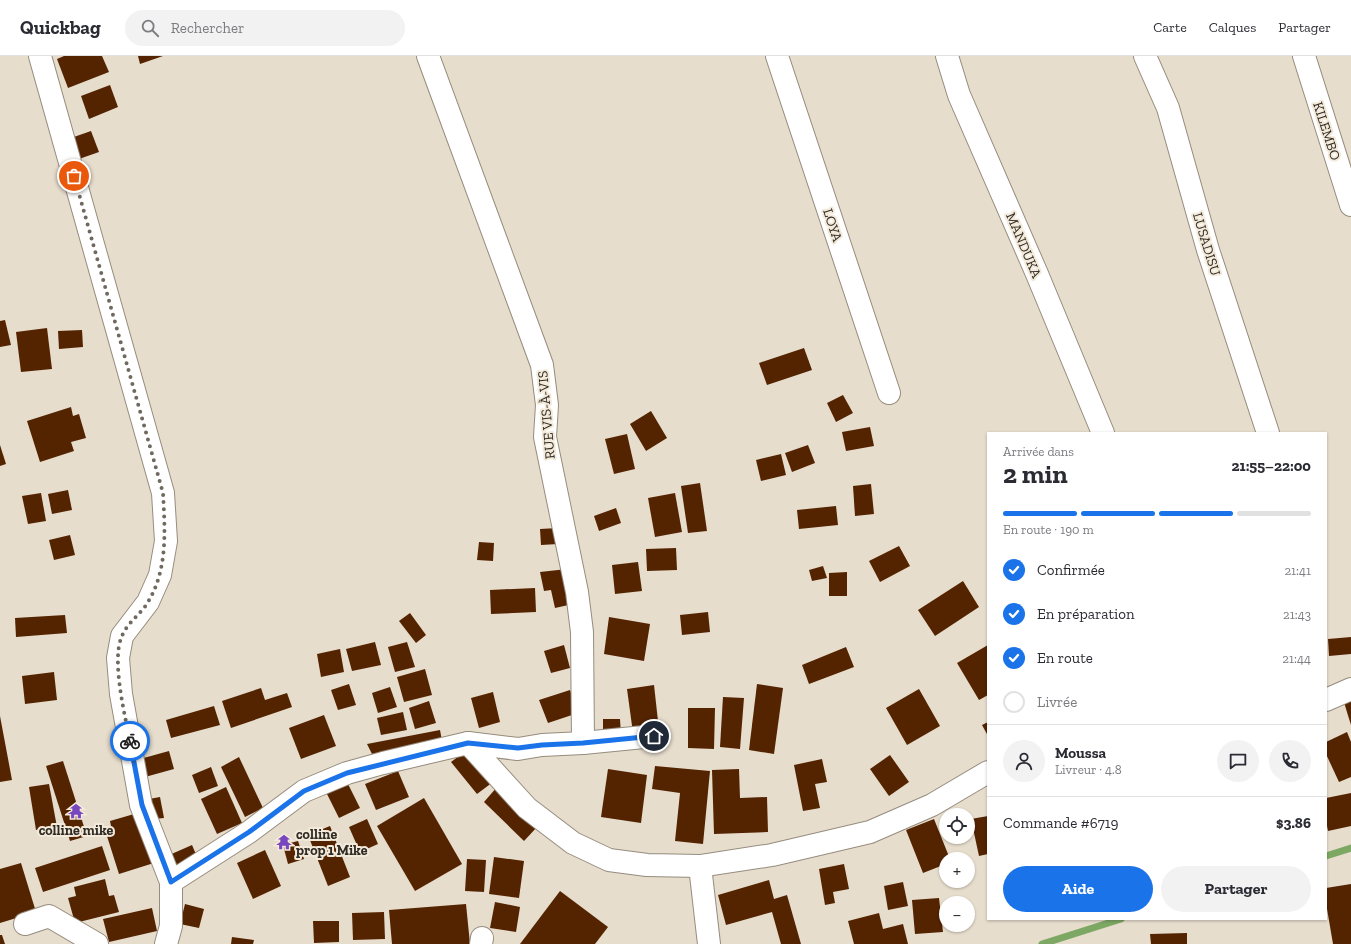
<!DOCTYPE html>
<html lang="fr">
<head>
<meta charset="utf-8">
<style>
	:root { --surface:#fff; --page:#f2f2f3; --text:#2b2b33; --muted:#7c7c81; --line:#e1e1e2; --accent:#1a73e8 }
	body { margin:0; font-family:"Zilla Slab",serif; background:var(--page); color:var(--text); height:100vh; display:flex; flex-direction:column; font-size:15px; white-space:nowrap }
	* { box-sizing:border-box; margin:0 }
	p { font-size:13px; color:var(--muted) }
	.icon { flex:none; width:22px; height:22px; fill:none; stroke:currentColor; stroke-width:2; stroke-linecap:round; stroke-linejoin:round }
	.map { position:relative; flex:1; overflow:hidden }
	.side { position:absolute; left:987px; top:376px; width:340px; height:488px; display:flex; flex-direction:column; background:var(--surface); border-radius:0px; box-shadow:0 1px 3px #0004 }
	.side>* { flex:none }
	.controls { position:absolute; left:939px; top:752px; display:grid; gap:8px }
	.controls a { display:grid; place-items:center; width:36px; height:36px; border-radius:50%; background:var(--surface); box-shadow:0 1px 3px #0004; font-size:20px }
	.pin { position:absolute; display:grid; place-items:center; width:34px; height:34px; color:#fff; margin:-17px; border:2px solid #fff; border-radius:50%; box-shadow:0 1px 4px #0007 }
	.courier { position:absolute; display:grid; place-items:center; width:40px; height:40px; margin:-20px; border:3px solid #1a73e8; border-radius:50%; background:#fff; color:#222; box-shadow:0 1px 5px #0007 }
	.headline em { font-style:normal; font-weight:800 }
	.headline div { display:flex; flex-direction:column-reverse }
	.headline { display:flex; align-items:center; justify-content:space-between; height:68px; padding:0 16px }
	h1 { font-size:26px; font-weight:800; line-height:30px }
	.bar { display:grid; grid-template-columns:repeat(4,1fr); gap:6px 4px; align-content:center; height:48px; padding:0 16px }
	.bar i { height:5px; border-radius:3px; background:var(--line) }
	.bar .active { background:var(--accent) }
	.bar p { grid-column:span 4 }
	.line { display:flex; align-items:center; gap:10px; padding:0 16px; border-top:1px solid var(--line) }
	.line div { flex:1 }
	.round { display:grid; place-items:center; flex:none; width:42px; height:42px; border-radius:21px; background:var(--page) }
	ol { padding:0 16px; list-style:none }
	li { display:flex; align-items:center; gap:12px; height:44px }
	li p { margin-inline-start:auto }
	li .icon { padding:4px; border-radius:50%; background:var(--accent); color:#fff; stroke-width:4 }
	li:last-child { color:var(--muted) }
	li i { width:22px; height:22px; border:2px solid var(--line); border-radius:50% }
	.action { display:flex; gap:8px; margin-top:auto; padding:8px 16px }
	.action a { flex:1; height:46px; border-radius:24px; background:var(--accent); color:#fff; font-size:16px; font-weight:800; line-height:46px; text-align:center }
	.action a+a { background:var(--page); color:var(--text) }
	header { display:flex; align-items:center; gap:24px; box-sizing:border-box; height:56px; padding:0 20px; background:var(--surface); border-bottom:1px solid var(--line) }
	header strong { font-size:19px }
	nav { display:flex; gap:22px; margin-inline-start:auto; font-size:14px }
	.search { width:280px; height:36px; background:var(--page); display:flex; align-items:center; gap:10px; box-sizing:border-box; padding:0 14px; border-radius:22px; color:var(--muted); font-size:15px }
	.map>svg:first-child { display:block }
</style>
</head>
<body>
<header>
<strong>Quickbag</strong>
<div class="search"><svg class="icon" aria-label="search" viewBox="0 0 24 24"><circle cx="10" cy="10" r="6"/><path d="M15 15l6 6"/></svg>Rechercher</div>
<nav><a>Carte</a><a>Calques</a><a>Partager</a></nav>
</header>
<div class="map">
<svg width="1351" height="888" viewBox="0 0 1351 888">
	<rect width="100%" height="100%" fill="#e7ddcd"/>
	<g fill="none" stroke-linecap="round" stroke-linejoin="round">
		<g stroke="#7da864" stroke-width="7">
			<path d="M1326 800 1351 792"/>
			<path d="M1042 888 1121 863"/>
		</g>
	</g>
	<g fill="#542300">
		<path d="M64 0H102L109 16 68 32 57 3Z"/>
		<path d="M138 0H163L140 8Z"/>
		<path d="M110 29 118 51 89 63 81 40Z"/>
		<path d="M91 75 99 96 79 103 71 82Z"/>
		<path d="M5 264 11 289 0 291V265Z"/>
		<path d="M47 272 52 313 21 316 16 276Z"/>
		<path d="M82 274 83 291 59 293 58 275Z"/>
		<path d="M804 292 812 314 767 329 759 307Z"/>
		<path d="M843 339 853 357 836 366 827 347Z"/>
		<path d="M71 351 73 360 79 358 86 382 71 386 74 395 40 406 27 365Z"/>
		<path d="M651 355 667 382 646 395 630 368Z"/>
		<path d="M870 371 874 390 846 395 842 376Z"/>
		<path d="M627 378 635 413 614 418 605 383Z"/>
		<path d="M0 389 6 408 0 410Z"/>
		<path d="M808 389 815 407 792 416 785 397Z"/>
		<path d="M781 398 786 419 761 425 756 404Z"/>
		<path d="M700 427 707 475 688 477 681 430Z"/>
		<path d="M871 428 874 458 855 460 853 430Z"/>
		<path d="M68 434 72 454 52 458 48 438Z"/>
		<path d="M41 437 46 465 28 468 22 440Z"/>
		<path d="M675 437 682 476 655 481 648 442Z"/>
		<path d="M836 450 838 469 799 473 797 454Z"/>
		<path d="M616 452 621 467 599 475 594 460Z"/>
		<path d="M558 472V488L541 489 540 473Z"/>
		<path d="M70 479 75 499 54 504 49 484Z"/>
		<path d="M479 486 494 487 493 505 477 504Z"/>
		<path d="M899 490 910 510 880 526 869 505Z"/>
		<path d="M676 492 677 514 647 515 646 493Z"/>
		<path d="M638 506 642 535 615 538 612 509Z"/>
		<path d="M823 510 827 522 812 525 809 514Z"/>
		<path d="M567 513 573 548 555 552 551 534 544 535 540 516Z"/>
		<path d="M847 516V540H829V517Z"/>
		<path d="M963 525 979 551 935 580 918 554Z"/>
		<path d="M535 532 536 556 491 558 490 534Z"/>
		<path d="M708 556 710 576 682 579 680 559Z"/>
		<path d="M410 557 426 579 416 587 399 565Z"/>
		<path d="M65 559 67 577 16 581 15 562Z"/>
		<path d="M609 561 650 568 644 605 604 598Z"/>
		<path d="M1351 581V598L1329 600 1328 583Z"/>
		<path d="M375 586 381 609 352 615 346 593Z"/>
		<path d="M407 586 415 611 395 616 388 591Z"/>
		<path d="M564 589 570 612 551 617 544 595Z"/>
		<path d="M988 589V639L979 644 957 607Z"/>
		<path d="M846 591 854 611 809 628 802 609Z"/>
		<path d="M340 593 344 616 321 621 317 598Z"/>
		<path d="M425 613 432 639 404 646 397 621Z"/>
		<path d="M54 616 57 644 25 648 22 620Z"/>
		<path d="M349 628 356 649 338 654 331 634Z"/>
		<path d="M757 628 783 632 774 698 749 694Z"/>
		<path d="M654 629 659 674 633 677 627 633Z"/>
		<path d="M390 631 397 651 378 657 372 637Z"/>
		<path d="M261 632 265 644 287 637 292 651 231 672 222 645Z"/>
		<path d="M919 633 940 670 907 689 886 652Z"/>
		<path d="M570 634 578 657 548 667 539 644Z"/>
		<path d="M493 636 500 666 479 672 471 642Z"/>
		<path d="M1351 638V669L1342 640Z"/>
		<path d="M723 641 744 642 740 693 720 691Z"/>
		<path d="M429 645 436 667 415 673 409 652Z"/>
		<path d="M214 650 220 669 171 682 166 664Z"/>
		<path d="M688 652H715L714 693 688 692Z"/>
		<path d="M403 656 407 674 381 679 377 662Z"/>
		<path d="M324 659 336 690 301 703 289 672Z"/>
		<path d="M0 660 12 724 0 726Z"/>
		<path d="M603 663H620L621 680H603Z"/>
		<path d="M988 666V680L982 669Z"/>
		<path d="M440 674 442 685 372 698 367 688Z"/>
		<path d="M1347 676 1351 686V721L1339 726 1326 698V686Z"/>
		<path d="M467 694 493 726 477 738 451 706Z"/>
		<path d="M169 695 174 713 145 721 140 703Z"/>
		<path d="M890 699 909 726 889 740 870 713Z"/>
		<path d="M239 701 263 752 245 761 221 711Z"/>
		<path d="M822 703 827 726 815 728 820 752 803 755 794 709Z"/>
		<path d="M63 705 87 780 70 785 46 710Z"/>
		<path d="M655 710 710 715 703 788 675 785 680 737 652 733Z"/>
		<path d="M211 711 218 730 199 737 192 719Z"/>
		<path d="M608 713 647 719 641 767 601 761Z"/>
		<path d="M739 713 740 742 767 741 768 776 714 778 712 714Z"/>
		<path d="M398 715 409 741 376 754 365 728Z"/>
		<path d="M49 728 57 771 36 774 29 731Z"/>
		<path d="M348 728 360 752 339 762 327 738Z"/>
		<path d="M226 731 242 767 217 778 201 743Z"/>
		<path d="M497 731 538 770 524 785 484 746Z"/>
		<path d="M1351 737V770L1328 775 1326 765V742Z"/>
		<path d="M160 741 164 762 153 763 149 743Z"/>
		<path d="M424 742 462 808 415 835 377 770Z"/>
		<path d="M141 756 157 806 119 818 106 777 112 775 110 765Z"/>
		<path d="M988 760V798L979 800 971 763Z"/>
		<path d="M367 763 378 788 360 796 349 771Z"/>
		<path d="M934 763 950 803H946V808L923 817 906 774Z"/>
		<path d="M330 770 350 821 328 830 308 779Z"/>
		<path d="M298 785 304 803 288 808 283 789Z"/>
		<path d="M192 789 198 803 173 813 167 800Z"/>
		<path d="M102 790 110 814 43 836 35 812Z"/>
		<path d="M265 794 281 830 253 843 237 807Z"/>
		<path d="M494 801 524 805 519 842 489 838Z"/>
		<path d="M467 803 486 804 484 836 465 835Z"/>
		<path d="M21 807 36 856 0 867V813Z"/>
		<path d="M844 808 849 833 833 836 835 847 825 849 819 813Z"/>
		<path d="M105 823 109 840 114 839 119 856 75 867 68 842 76 840 74 831Z"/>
		<path d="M769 824 774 843 787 839 801 888H781L772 856 726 869 718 839Z"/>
		<path d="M903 826 908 850 888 854 884 830Z"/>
		<path d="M1351 828V888H1333L1326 847V832Z"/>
		<path d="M560 835 608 871 595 888H520Z"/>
		<path d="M939 842 943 876 915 878 912 844Z"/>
		<path d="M495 846 520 851 516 876 490 872Z"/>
		<path d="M185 848 204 853 199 872 180 868Z"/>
		<path d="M466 848 470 888H392L389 854Z"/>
		<path d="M152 852 157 875 109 886 103 863Z"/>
		<path d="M384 856 385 883 353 884 352 857Z"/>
		<path d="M879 857 883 873 903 868 908 888H854L848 865Z"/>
		<path d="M313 865H339V886L314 887Z"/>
		<path d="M1187 877V888H1151L1150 878Z"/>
		<path d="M0 879H2L5 888H0Z"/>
		<path d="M232 881 254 884 253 888H231Z"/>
	</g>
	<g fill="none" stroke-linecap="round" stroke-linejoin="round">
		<defs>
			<g id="minor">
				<path d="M40 0 163 437 166 485 160 519 148 546 122 580 118 602 121 638 141 749 171 826"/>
				<path d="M428 0 542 309 547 349 545 381 577 536 582 576 583 687"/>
				<path d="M777 0 889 337"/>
				<path d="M947 0 959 39 1037 218 1103 377"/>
				<path d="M1145 0 1168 52 1208 194 1268 377"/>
				<path d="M1304 0 1351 149"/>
				<path d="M1326 644 1351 633"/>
				<path d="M468 687 527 752 573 787 609 804 647 809 700 810 772 799 870 776 932 749 988 716"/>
				<path d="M700 810 709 888"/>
				<path d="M25 868 49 860 97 888"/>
				<path d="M166 888 171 870V826L249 776 304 735 347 717 383 707 468 687 518 693 542 689 583 687 654 680"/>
				<path d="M481 888 482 882"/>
			</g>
		</defs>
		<use href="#minor" stroke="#968c7e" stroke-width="24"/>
		<use href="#minor" stroke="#fff" stroke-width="22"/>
	</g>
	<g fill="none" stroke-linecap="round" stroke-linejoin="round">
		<path stroke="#6f6960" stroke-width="4" stroke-dasharray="0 7.2" d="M74 120 163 437C165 474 168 513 148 546 141 558 127 567 122 580 111 603 125 660 130 685"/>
		<path stroke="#1a73e8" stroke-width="5" d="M130 685 142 749 171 826 249 776 304 735 347 717 468 687 518 692 542 689 583 687 654 680"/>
	</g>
	<defs>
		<symbol id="temple-bare" viewBox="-9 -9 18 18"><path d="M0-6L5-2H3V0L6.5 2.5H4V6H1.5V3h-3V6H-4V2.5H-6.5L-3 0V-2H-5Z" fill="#7846be" stroke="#f4eada" stroke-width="2.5" paint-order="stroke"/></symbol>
	</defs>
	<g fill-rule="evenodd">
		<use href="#temple-bare" x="65" y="744" width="22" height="22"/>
		<use href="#temple-bare" x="273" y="775" width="22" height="22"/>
	</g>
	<g text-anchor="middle" stroke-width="4" stroke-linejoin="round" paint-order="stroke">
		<g font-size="14" fill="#2f2b25" stroke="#f4eada">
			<text transform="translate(1327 75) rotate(72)" y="5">KILEMBO</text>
			<text transform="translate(833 169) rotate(72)" y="5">LOYA</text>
			<text transform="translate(1207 188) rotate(73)" y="5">LUSADISU</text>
			<text transform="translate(1024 189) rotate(67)" y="5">MANDUKA</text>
			<text transform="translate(546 359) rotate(-95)" y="5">RUE VIS-À-VIS</text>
		</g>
		<g font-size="14" font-weight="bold" fill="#2f2b25" stroke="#f4eada">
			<text x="76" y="779">colline mike</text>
			<text x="296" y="783" text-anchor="start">colline<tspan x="296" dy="16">prop 1 Mike</tspan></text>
		</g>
	</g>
</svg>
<div class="controls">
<a><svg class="icon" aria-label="locate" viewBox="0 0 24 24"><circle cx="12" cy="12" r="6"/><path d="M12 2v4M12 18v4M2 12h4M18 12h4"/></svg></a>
<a>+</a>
<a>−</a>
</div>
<div class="pin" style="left:74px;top:120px;background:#ea580c"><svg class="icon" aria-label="bag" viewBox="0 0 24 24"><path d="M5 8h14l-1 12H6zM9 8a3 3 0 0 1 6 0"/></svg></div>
<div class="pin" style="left:654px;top:680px;background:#1f2937"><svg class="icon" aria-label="home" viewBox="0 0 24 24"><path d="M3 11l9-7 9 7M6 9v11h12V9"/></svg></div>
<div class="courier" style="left:130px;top:685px"><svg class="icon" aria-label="bike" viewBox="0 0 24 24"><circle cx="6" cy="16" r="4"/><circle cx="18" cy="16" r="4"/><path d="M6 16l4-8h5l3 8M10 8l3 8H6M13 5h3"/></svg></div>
<section class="side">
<div class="headline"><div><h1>2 min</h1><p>Arrivée dans</p></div><em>21:55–22:00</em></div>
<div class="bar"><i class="active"></i><i class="active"></i><i class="active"></i><i></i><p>En route · 190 m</p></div>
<ol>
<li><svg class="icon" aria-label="check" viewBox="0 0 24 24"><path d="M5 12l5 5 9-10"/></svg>Confirmée<p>21:41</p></li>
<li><svg class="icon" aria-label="check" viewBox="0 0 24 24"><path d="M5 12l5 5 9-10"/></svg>En préparation<p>21:43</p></li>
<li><svg class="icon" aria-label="check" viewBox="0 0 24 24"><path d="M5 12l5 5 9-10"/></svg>En route<p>21:44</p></li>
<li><i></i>Livrée</li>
</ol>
<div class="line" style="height:72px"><a class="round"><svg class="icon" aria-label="person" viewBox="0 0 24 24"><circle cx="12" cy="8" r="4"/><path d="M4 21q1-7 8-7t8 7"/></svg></a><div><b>Moussa</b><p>Livreur · 4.8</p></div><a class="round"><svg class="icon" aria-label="chat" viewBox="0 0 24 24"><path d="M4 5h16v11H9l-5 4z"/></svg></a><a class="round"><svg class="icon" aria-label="phone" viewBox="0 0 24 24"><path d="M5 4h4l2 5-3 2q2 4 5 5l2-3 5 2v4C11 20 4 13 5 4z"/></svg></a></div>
<div class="line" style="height:52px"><div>Commande #6719</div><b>$3.86</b></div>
<div class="action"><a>Aide</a><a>Partager</a></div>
</section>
</div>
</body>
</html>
